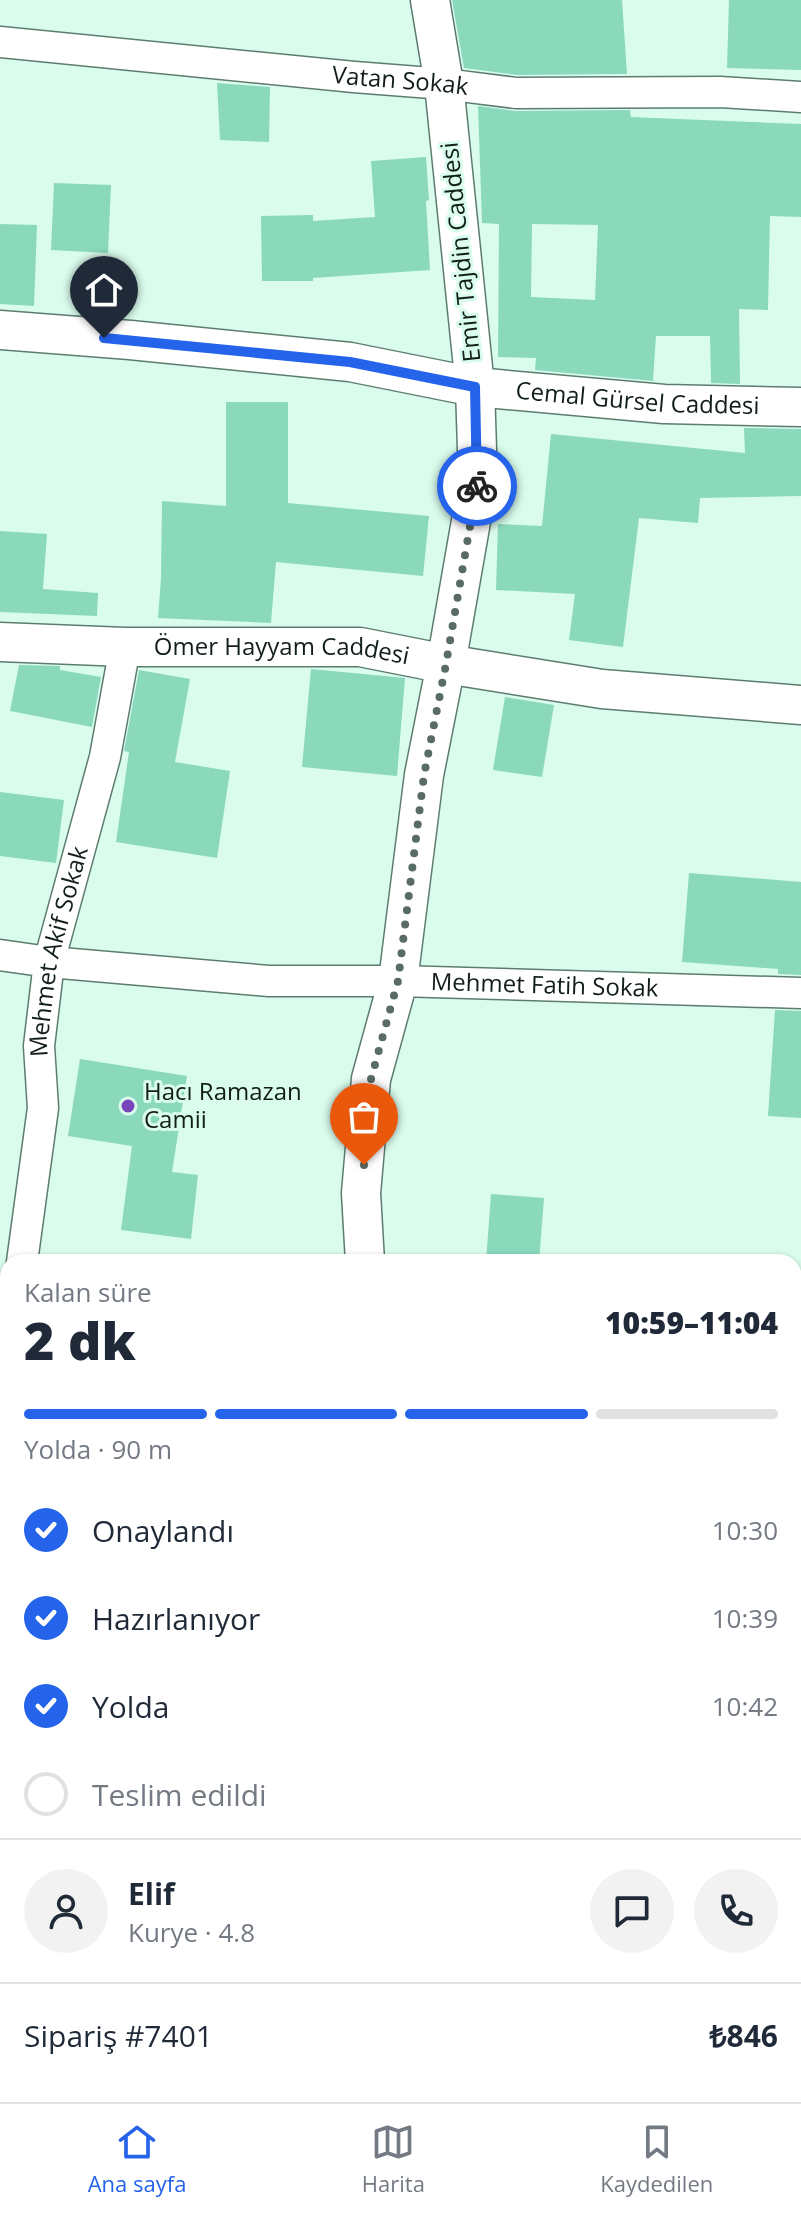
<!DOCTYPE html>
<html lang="tr">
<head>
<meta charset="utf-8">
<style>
	:root { --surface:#fff; --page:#f2f2f3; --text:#1f2937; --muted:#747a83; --line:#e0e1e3; --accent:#2563eb }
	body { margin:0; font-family:"Open Sans",sans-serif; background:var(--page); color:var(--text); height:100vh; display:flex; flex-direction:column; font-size:30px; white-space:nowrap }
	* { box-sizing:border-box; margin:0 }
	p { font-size:26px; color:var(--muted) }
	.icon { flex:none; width:44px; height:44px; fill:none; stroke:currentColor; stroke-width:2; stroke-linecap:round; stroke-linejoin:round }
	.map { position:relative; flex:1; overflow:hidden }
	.drawer { position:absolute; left:0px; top:1254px; width:802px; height:848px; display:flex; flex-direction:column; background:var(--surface); border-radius:24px 24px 0 0; box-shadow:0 2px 6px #0004 }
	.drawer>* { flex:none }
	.pin { position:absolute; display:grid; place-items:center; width:68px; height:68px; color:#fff; margin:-82px -34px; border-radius:50% 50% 50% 0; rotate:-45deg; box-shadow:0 0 8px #0007 }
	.pin .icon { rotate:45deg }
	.courier { position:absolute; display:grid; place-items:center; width:80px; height:80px; margin:-40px; border:6px solid #2563eb; border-radius:50%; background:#fff; color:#222; box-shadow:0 2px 10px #0007 }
	.overview em { font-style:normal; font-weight:800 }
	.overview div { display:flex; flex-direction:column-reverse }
	.overview { display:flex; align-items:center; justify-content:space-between; height:136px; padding:0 24px }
	h1 { font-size:52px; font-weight:800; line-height:60px }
	.bar { display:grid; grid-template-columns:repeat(4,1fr); gap:12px 8px; align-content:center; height:96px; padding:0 24px }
	.bar i { height:10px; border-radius:6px; background:var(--line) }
	.bar .active { background:var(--accent) }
	.bar p { grid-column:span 4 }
	.line { display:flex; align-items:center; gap:20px; padding:0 24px; border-top:2px solid var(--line) }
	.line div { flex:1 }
	.round { display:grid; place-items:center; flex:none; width:84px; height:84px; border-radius:42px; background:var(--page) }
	ol { padding:0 24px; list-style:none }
	li { display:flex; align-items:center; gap:24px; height:88px }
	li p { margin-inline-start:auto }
	li .icon { padding:8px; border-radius:50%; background:var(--accent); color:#fff; stroke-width:4 }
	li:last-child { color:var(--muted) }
	li i { width:44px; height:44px; border:4px solid var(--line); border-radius:50% }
	.tab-bar { display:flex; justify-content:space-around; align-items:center; height:112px; border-top:2px solid var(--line); background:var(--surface); font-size:22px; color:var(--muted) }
	.tab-bar a { display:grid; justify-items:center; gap:4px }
	.tab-bar .active { color:var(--accent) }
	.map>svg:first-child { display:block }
</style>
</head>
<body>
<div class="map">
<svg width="801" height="2102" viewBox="0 0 801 2102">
	<rect width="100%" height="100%" fill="#d9fced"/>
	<g fill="#8bd9bc" fill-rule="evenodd">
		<path d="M452 0H622L627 74 517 75 464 68Z"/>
		<path d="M729 0H801V70L727 68Z"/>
		<path d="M217 83 270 87 269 142 220 140Z"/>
		<path d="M478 106 516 111 630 110 631 117 801 124V217L770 216 768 310 739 309 740 384 711 383 710 336H656L653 381 535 370 536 358 498 357 499 224 482 223ZM532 224 598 225 595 300 531 297Z"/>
		<path d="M426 157 429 200 426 201 430 270 313 278V281H262L261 216 313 215V221L375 217 371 161Z"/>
		<path d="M54 183 111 185 108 253 51 250Z"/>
		<path d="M0 224 37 225 34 306 0 304Z"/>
		<path d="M226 402H288V503L429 516 423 576 276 562 271 623 158 618 161 578 162 501 226 506Z"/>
		<path d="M744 428 801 429V496L700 498 698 523 639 518 623 647 569 640 575 594 496 590 498 524 542 526 551 434 745 453Z"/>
		<path d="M0 531 47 534 43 589 98 593 97 616 0 612Z"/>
		<path d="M19 665 60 666V670L101 677 92 727 10 711Z"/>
		<path d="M311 669 405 678 397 776 302 767Z"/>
		<path d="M139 670 190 679 175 762 230 771 217 858 116 842 129 752 124 751Z"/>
		<path d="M505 697 554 705 542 777 493 770Z"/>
		<path d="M0 792 64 800 56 863 0 856Z"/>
		<path d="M689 873 801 882V975L778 974V969L682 962Z"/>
		<path d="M775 1010 801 1011V1118L768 1116Z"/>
		<path d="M80 1059 187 1076 172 1172 198 1175 191 1239 121 1230 132 1146 68 1136Z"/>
		<path d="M491 1194 544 1198 539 1262H486Z"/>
	</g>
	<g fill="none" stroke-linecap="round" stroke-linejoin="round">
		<defs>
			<g id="minor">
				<path id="s1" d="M0 42 354 77 444 84 516 93 720 92 801 97"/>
				<path id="s2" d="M0 955 49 962 269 981H398L801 993"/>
				<path id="s3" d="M22 1262 43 1108 39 1046 49 962 105 757 125 647"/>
				<path d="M0 1295 8 1296"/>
				<path d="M794 1341 801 1342"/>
				<path d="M0 1350 8 1327"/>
				<path d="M0 1608 8 1609"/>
			</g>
			<g id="tertiary">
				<path id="s4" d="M0 330 130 340 350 362 475 387 664 404 801 407"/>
				<path id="s5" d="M0 642 125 647H360L446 664 602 689 801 705"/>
				<path d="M365 1262 361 1193 371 1079 398 981 424 775 446 664 478 481 475 387 444 84 430 0"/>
				<path d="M794 1961 801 1956"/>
				<path d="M381 2094 386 2102"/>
				<path d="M593 2102 606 2094"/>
			</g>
			<g id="primary">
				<path d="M794 1495 801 1491"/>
				<path d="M794 1554 801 1550"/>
				<path d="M0 1914 8 1909"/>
				<path d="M0 1971 8 1967"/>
			</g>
		</defs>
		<use href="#minor" stroke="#5d7c70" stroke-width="33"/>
		<use href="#tertiary" stroke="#5d7c70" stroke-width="41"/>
		<use href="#primary" stroke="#fff" stroke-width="47"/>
		<use href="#minor" stroke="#fff" stroke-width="30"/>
		<use href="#tertiary" stroke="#fff" stroke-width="38"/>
		<use href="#primary" stroke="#70c7b0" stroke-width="44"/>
	</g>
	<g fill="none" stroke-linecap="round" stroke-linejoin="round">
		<path stroke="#586c63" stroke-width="8" stroke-dasharray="0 14.4" d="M364 1165 371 1079 398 981 424 775 446 664 477 486"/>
		<path stroke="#2563eb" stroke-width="10" d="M104 338 350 362 475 387 477 486"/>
	</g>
	<circle fill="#7845bc" stroke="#d9fced" stroke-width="3" cx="128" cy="1106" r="8"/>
	<g text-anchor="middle" stroke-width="6" stroke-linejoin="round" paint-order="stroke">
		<g font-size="24" fill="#121e19" stroke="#d9fced">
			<text dy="8" stroke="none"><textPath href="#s1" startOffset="402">Vatan Sokak</textPath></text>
			<text transform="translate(461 252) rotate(-96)" y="8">Emir Tajdin Caddesi</text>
			<text dy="8" stroke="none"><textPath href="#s4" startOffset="642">Cemal Gürsel Caddesi</textPath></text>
			<text dy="8" stroke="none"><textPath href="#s5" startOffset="282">Ömer Hayyam Caddesi</textPath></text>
			<text dy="8" stroke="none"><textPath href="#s3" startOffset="314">Mehmet Akif Sokak</textPath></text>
			<text dy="8" stroke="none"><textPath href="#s2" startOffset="546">Mehmet Fatih Sokak</textPath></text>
		</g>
		<g font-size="24" fill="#121e19" stroke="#d9fced" text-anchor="start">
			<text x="144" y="1100">Hacı Ramazan<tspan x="144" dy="28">Camii</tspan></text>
		</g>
	</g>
</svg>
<div class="pin" style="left:364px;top:1165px;background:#ea580c"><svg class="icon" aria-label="bag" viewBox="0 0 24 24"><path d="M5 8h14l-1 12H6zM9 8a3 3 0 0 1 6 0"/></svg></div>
<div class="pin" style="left:104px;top:338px;background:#1f2937"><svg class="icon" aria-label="home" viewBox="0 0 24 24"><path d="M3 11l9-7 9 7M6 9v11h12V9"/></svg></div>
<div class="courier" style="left:477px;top:486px"><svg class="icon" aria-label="bike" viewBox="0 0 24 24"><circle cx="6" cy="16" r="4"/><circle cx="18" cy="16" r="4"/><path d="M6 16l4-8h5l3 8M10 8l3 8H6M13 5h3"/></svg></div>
<section class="drawer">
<div class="overview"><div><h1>2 dk</h1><p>Kalan süre</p></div><em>10:59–11:04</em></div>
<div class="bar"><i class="active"></i><i class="active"></i><i class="active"></i><i></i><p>Yolda · 90 m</p></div>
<ol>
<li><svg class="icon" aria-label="check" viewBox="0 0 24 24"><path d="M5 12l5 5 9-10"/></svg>Onaylandı<p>10:30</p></li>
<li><svg class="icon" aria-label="check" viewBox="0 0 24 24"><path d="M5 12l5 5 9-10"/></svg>Hazırlanıyor<p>10:39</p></li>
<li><svg class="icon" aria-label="check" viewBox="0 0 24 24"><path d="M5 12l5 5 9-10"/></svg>Yolda<p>10:42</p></li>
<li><i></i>Teslim edildi</li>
</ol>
<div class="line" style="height:144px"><a class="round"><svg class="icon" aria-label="person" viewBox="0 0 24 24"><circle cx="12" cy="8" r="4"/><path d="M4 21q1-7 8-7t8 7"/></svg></a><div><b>Elif</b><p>Kurye · 4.8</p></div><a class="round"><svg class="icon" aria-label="chat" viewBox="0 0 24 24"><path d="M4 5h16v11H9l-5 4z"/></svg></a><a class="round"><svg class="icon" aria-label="phone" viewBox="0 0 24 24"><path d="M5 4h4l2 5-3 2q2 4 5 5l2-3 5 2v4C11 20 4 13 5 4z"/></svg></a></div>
<div class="line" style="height:104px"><div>Sipariş #7401</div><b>₺846</b></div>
</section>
</div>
<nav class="tab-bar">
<a class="active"><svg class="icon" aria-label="home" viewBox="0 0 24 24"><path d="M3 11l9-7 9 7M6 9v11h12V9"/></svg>Ana sayfa</a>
<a><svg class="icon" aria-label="map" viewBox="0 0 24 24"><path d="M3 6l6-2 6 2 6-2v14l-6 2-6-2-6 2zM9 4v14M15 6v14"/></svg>Harita</a>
<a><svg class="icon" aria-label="saved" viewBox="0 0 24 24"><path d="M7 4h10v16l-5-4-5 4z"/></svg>Kaydedilen</a>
</nav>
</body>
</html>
